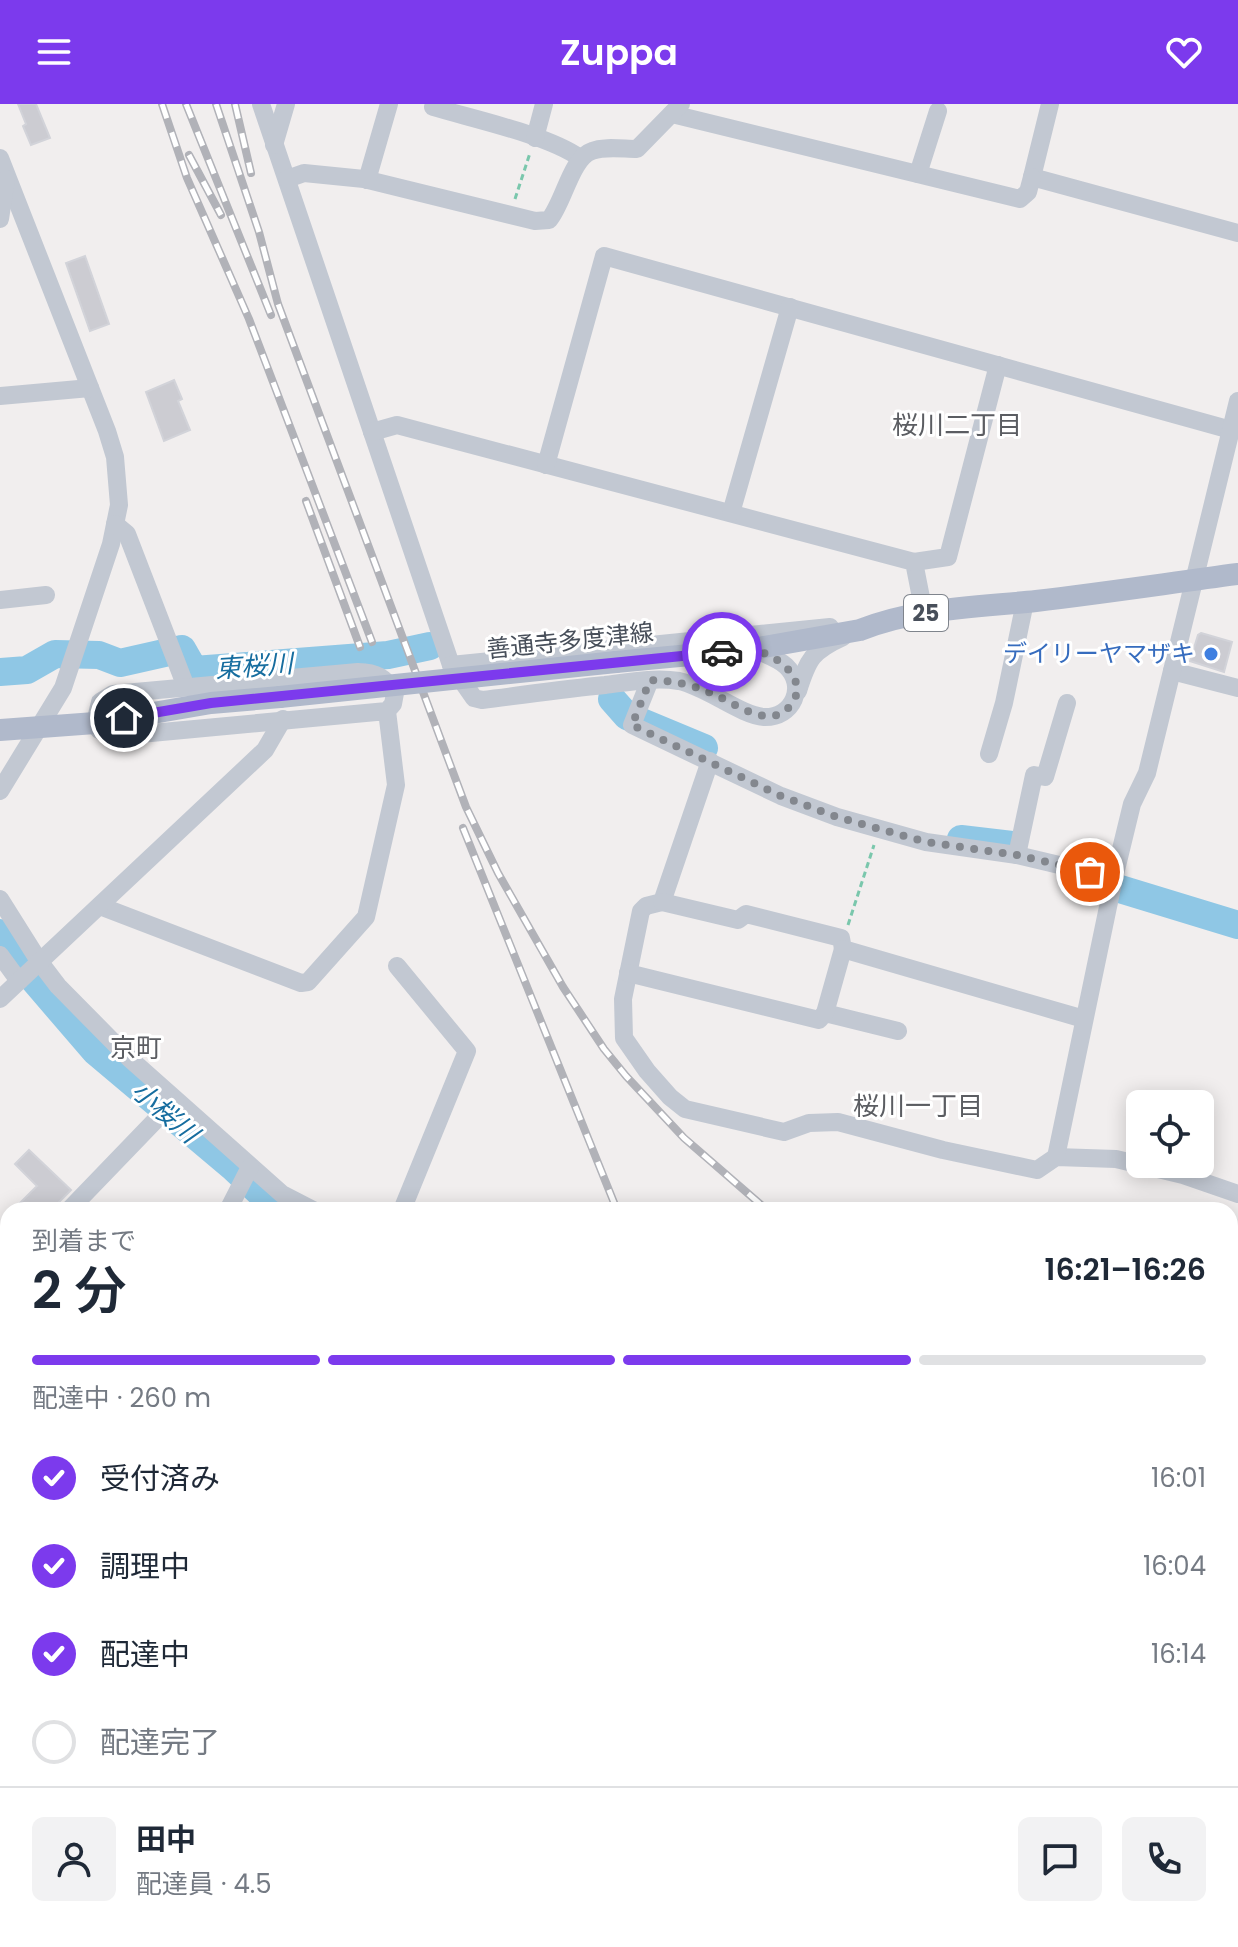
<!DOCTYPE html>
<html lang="ja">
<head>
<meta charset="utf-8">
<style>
	:root { --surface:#fff; --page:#f2f2f3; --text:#1f2937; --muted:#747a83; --line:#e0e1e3; --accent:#7c3aed }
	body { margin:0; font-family:Poppins,"Noto Sans JP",sans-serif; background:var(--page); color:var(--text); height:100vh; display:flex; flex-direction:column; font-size:30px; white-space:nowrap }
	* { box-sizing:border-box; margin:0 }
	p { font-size:26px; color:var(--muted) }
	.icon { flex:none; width:44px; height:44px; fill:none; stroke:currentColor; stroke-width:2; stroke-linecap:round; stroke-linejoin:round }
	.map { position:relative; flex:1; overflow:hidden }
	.side { position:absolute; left:0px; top:1098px; width:1238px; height:746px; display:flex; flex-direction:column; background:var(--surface); border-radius:24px 24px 0 0; box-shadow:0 4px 20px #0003 }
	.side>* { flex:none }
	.fabs { position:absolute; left:1126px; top:986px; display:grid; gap:16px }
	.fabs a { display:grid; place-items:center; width:88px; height:88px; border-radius:12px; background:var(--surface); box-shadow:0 4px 20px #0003; font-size:40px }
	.pin { position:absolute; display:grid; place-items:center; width:68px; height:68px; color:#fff; margin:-34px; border:4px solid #fff; border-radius:50%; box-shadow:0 2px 8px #0007 }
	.courier { position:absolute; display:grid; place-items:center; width:80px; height:80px; margin:-40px; border:6px solid #7c3aed; border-radius:50%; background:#fff; color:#222; box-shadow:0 2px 10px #0007 }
	.overview em { font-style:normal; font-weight:600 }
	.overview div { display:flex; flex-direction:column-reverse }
	.overview { display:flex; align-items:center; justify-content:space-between; height:136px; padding:0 32px }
	h1 { font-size:52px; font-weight:600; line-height:60px }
	.bar { display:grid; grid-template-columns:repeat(4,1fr); gap:12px 8px; align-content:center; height:96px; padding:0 32px }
	.bar i { height:10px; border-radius:6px; background:var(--line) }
	.bar .current { background:var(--accent) }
	.bar p { grid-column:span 4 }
	.line { display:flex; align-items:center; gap:20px; padding:0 32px; border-top:2px solid var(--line) }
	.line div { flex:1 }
	.round { display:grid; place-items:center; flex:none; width:84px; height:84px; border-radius:12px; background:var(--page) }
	ol { padding:0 32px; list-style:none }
	li { display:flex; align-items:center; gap:24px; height:88px }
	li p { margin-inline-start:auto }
	li .icon { padding:8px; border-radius:50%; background:var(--accent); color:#fff; stroke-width:4 }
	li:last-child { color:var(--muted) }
	li i { width:44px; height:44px; border:4px solid var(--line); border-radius:50% }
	header { display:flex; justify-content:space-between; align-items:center; height:104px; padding:0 32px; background:var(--accent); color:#fff; font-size:36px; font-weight:600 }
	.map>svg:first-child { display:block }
</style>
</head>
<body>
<header><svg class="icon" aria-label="menu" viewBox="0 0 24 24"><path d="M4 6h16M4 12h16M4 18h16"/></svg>Zuppa<svg class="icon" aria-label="heart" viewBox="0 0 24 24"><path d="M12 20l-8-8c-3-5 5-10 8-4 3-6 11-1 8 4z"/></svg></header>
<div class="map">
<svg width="1238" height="1843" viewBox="0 0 1238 1843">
	<rect width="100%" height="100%" fill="#f1eeee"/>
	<path fill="#bfebd7" d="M225 1836H435L432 1843H232Z"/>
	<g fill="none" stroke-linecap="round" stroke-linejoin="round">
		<g stroke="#8fc7e5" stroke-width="28">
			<path d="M0 568 27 566 55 550 99 551 120 559 182 545 194 566 388 551 430 542"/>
			<path d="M612 595 627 612 704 644"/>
			<path d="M961 735 1012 741"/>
			<path d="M1120 785 1238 821"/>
			<path d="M0 829 16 855 95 947 234 1064 278 1106"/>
			<path d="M0 1820 8 1817"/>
			<path d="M53 1836 59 1843"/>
		</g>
	</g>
	<g fill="#ccccd2" stroke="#d2d3d9" stroke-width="2">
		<path d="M18 0H36L50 34 31 41 23 22 26 20Z"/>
		<path d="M85 152 109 220 90 227 66 159Z"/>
		<path d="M174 276 182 295 178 297 190 326 164 337 146 288Z"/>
		<path d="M1201 529 1232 538 1224 568 1190 557 1198 531Z"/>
		<path d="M29 1046 71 1086 51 1106H13L37 1082 15 1060Z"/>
	</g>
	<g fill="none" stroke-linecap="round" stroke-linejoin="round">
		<g stroke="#7ac7ac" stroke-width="3" stroke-dasharray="6 4" stroke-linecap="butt">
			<path d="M515 95 530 49"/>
			<path d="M848 821 874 741"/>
		</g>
		<g stroke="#c2c8d2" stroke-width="18">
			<path d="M261 0 451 561 474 594 482 596C523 591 564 585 605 581 629 578 655 573 679 577 707 583 740 611 764 613 793 614 807 582 786 562 777 554 764 550 753 545"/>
			<path d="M1050 0 1032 73 1238 129"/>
			<path d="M433 3C473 15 548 31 580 54"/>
			<path d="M672 10 1020 95 1028 88 1032 73"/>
			<path d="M535 34 544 0"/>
			<path d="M274 41 286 0"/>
			<path d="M0 54 107 327 115 353 119 401 111 440 63 584 0 687"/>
			<path d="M918 70 938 7"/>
			<path d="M287 75 304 69 364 75 535 117 549 116C564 98 571 54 592 47 604 42 623 45 637 45L681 0"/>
			<path d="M367 76 389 0"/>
			<path d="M0 115 6 75"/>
			<path d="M0 292 90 284"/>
			<path d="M372 328 397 321 914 458 924 509"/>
			<path d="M546 361 604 152 1231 326"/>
			<path d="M731 409 790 203"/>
			<path d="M115 420 127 430 186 583"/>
			<path d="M914 458 948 453 998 261"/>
			<path d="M0 496 46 491"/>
			<path d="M451 561 830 523"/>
			<path d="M1172 567 1238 584"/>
			<path d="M650 576 632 621 781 692 837 713 926 738 1017 751 1114 774"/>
			<path d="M798 587C808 555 812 547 843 533"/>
			<path d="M989 650 1004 599 1025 498"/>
			<path d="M710 657 662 798 646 802 641 807 623 895 624 934 647 967 670 993 685 1005 784 1028 809 1019 838 1018 943 1046 1037 1066 1056 1053 1116 1055 1183 1071 1238 1090"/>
			<path d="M1017 751 1034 671 1045 673 1067 599"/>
			<path d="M0 795 39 857 58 882 129 954 282 1090 313 1106"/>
			<path d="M662 798 738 816 746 810 841 834 843 845 1084 915"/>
			<path d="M100 802 301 879 308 878 366 813 396 681 387 607 393 600 395 589C386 574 376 568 358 568L113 590 100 598 95 619 99 626 119 632 387 607"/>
			<path d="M0 851 19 877"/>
			<path d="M397 862 467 947 402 1106"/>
			<path d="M628 869 819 916 825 909 898 927"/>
			<path d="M0 895 265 646 283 615"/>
			<path d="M825 909 843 845"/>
			<path d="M1056 1053 1114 774 1132 700 1147 669 1238 297"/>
			<path d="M69 1106 175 996"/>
			<path d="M228 1106 250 1063"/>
			<path d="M0 1177 8 1169"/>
			<path d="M1230 1334 1238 1336"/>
			<path d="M0 1493 8 1462"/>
			<path d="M0 1552 8 1555"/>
			<path d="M1050 1836 1076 1843"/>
			<path d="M446 1843 448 1836"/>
			<path d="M605 1843 607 1836"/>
			<path d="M853 1843 856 1836"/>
		</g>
		<g stroke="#b0b9cb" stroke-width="22">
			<path d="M616 558 753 545 860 526C914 504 978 503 1036 497 1103 489 1170 479 1238 470"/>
			<path d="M0 626 95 619 211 599 280 593"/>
			<path d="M0 1749 8 1752"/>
			<path d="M158 1836 166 1843"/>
		</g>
		<defs>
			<g id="rail">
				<path d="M162 0 187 74 249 215 372 538"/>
				<path d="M186 0 271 211"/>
				<path d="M216 0 259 128 278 200 466 703 498 769 563 883 604 945 626 972 684 1034 767 1106"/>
				<path d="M235 0 251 69"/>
				<path d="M189 51 221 111"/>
				<path d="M306 397 360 543"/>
				<path d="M463 724 617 1106"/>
				<path d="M1230 1319 1238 1321"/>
				<path d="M902 1836 904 1843"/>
			</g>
		</defs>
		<use href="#rail" stroke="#b1b2b8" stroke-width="8"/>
		<use href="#rail" stroke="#fff" stroke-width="5" stroke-dasharray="15" stroke-linecap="butt"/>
		<path stroke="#b0b9cb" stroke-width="22" d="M280 593 616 558"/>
	</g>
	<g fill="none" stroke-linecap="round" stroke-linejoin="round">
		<path stroke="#83878e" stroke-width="8" stroke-dasharray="0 14.4" d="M722 548C731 547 744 544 753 546 774 549 807 573 794 596 774 632 735 598 711 589 691 580 672 577 650 576L632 621 781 692 837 713 926 738 1017 751 1090 768"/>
		<path stroke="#7c3aed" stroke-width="10" d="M124 614 211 599 722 548"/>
	</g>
	<circle fill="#3f7fe0" stroke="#fff" stroke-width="3" cx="1211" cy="550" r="8"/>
	<g text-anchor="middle" stroke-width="6" stroke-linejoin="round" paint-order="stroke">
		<rect fill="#fff" stroke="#7f848c" stroke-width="2" x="904" y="491" width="44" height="36" rx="6"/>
		<g font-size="22" font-weight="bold" fill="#484f5a">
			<text x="926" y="517">25</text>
		</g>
		<g font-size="24" fill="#484f5a" stroke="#fff">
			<text transform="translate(570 537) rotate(-6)" y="8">善通寺多度津線</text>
		</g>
		<g font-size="24" fill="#366cbe" stroke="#fff" text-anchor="end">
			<text x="1195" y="558">デイリーヤマザキ</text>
		</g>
		<g font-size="26" fill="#5b5d62" stroke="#fff">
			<text x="957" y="330">桜川二丁目</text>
			<text x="136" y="953">京町</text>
			<text x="918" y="1011">桜川一丁目</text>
		</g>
		<g font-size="26" font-style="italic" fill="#166d9f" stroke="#fff">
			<text transform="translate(254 562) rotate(-4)" y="9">東桜川</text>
			<text transform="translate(165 1008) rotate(41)" y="9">小桜川</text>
		</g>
	</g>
</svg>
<div class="fabs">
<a><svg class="icon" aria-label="locate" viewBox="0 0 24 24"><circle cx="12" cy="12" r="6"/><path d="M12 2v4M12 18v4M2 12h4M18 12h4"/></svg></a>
</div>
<div class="pin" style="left:1090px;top:768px;background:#ea580c"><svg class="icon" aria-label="bag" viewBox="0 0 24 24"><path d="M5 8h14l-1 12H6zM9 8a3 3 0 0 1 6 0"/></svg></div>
<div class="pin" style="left:124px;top:614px;background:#1f2937"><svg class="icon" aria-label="home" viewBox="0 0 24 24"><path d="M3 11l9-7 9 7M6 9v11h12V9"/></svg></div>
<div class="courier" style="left:722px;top:548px"><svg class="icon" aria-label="car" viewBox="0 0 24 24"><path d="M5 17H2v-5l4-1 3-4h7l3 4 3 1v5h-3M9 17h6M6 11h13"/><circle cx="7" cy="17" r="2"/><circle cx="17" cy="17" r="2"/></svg></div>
<section class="side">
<div class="overview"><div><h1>2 分</h1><p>到着まで</p></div><em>16:21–16:26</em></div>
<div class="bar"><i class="current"></i><i class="current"></i><i class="current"></i><i></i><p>配達中 · 260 m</p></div>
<ol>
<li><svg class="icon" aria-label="check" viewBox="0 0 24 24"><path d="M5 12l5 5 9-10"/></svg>受付済み<p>16:01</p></li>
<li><svg class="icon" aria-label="check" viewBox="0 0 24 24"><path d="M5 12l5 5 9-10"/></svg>調理中<p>16:04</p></li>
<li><svg class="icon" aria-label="check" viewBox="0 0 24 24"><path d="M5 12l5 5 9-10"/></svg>配達中<p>16:14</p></li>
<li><i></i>配達完了</li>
</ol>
<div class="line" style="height:144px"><a class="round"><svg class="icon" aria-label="person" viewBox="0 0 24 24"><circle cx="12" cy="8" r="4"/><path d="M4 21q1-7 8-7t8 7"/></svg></a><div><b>田中</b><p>配達員 · 4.5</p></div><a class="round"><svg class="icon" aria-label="chat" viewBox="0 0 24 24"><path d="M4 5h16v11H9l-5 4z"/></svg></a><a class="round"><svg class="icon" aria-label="phone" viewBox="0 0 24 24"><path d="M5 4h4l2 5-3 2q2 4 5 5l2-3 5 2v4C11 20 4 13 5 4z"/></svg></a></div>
</section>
</div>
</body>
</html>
